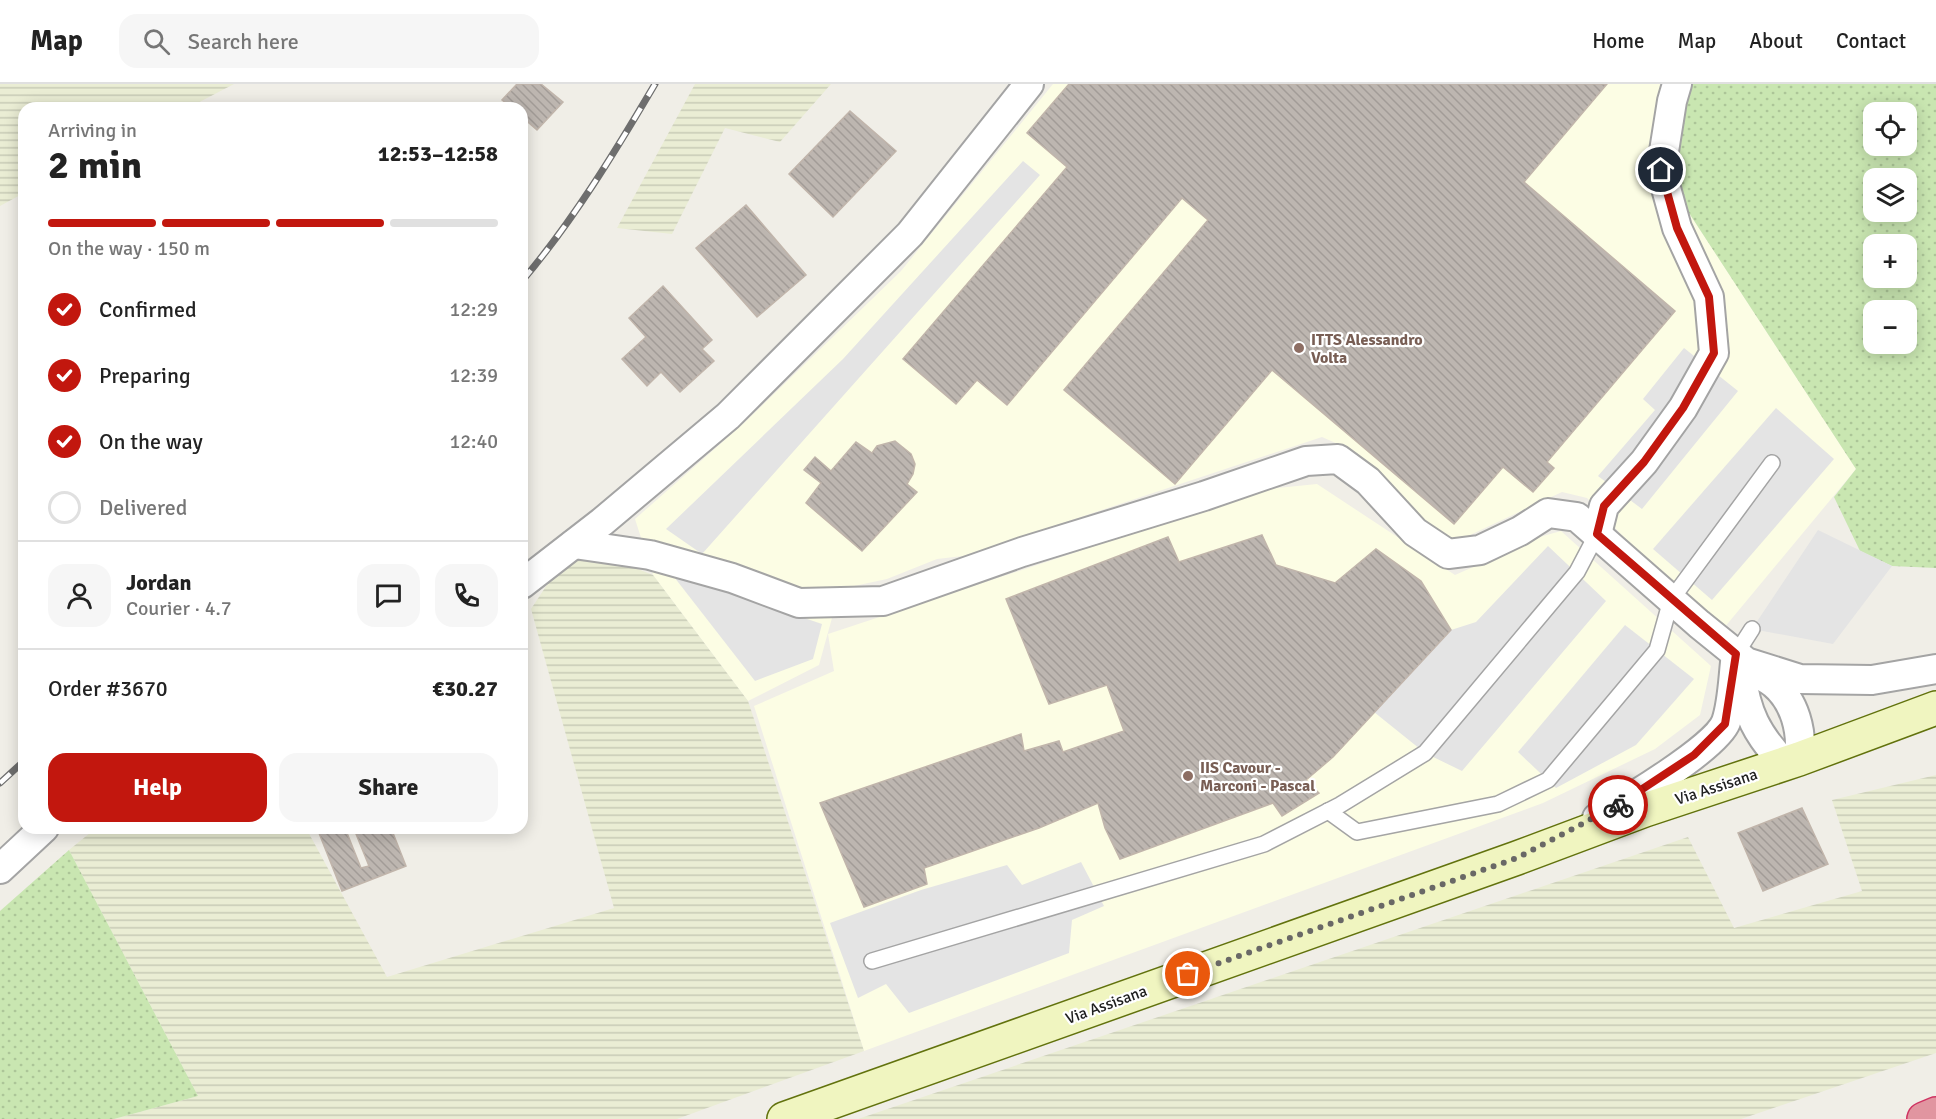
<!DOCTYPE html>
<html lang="en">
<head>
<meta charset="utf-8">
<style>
	:root { --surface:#fff; --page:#f6f6f6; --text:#222; --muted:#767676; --line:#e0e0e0; --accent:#c2170e }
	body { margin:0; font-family:Signika,sans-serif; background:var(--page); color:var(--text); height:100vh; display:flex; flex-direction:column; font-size:22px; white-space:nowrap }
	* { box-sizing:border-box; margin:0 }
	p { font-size:20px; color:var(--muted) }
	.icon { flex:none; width:33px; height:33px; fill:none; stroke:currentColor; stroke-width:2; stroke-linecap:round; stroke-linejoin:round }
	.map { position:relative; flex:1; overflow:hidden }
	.drawer { position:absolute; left:18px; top:18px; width:510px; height:732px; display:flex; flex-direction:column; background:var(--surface); border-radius:18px; box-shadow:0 3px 15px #0003 }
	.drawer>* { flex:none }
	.controls { position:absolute; left:1863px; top:18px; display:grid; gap:12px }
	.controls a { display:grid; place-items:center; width:54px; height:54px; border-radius:12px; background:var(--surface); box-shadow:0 3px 15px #0003; font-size:30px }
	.pin { position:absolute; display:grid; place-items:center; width:51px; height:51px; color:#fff; margin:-26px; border:3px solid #fff; border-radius:50%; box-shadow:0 2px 6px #0007 }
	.courier { position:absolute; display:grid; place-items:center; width:60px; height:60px; margin:-30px; border:4px solid #c2170e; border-radius:50%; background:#fff; color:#222; box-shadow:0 2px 8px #0007 }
	.headline em { font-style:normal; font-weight:700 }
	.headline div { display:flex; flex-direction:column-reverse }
	.headline { display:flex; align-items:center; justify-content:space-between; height:102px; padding:0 30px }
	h1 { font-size:39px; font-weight:700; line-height:45px }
	.bar { display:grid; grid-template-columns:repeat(4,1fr); gap:9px 6px; align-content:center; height:72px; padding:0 30px }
	.bar i { height:8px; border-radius:4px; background:var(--line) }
	.bar .current { background:var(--accent) }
	.bar p { grid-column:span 4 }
	.line { display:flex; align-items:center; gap:15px; padding:0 30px; border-top:2px solid var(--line) }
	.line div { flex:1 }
	.round { display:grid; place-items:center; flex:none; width:63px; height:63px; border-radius:18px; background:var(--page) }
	ol { padding:0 30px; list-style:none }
	li { display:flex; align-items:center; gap:18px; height:66px }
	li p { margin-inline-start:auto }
	li .icon { padding:6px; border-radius:50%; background:var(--accent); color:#fff; stroke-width:4 }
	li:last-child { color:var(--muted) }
	li i { width:33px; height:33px; border:3px solid var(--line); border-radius:50% }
	.action { display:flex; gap:12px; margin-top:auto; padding:12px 30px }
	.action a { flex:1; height:69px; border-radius:18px; background:var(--accent); color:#fff; font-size:24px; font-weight:700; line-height:69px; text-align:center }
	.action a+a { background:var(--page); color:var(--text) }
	header { display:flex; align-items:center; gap:36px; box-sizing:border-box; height:84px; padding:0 30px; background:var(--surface); border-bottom:2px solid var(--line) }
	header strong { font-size:28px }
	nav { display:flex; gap:33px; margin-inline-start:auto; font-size:21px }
	.search { width:420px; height:54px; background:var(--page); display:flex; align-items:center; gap:15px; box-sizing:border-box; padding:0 21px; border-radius:18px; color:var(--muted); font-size:22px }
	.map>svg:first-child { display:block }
</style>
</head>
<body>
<header>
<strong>Map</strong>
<div class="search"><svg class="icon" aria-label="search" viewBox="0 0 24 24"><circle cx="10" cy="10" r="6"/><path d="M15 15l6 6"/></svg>Search here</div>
<nav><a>Home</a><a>Map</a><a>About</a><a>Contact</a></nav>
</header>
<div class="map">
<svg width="1936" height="1035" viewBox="0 0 1936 1035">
	<defs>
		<pattern id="farmland-rules" width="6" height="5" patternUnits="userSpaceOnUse" patternTransform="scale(1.5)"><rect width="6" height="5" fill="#eaedd4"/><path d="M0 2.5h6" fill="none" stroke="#c8cbb6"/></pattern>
		<pattern id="grass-dots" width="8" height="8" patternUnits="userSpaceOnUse" patternTransform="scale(1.5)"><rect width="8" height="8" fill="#c9e6b1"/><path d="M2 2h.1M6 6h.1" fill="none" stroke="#acc598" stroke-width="1.8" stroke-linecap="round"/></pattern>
		<pattern id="building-back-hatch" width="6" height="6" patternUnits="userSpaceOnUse" patternTransform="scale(1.5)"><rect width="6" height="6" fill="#bdb6b0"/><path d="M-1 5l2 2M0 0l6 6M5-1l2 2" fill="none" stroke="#a29c97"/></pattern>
	</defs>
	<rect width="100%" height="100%" fill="#f0eee7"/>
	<g fill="#fcfde4">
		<path d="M1053 0H1681L1661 86 1856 385 1724 544 1635 465 1587 414 1562 408 1468 452 1446 455 1340 361 1322 353 963 472 937 475 887 495 840 505 819 581 748 617 653 491 635 435 743 340 901 187Z"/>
		<path d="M1317 400 1455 491 1543 452 1561 447 1711 582 1700 631 1655 665 1543 719 864 967 754 622 834 587 828 550 1267 405Z"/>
	</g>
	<g fill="url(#farmland-rules)">
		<path d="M0 0H234L188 24H24V109L0 122Z"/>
		<path d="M695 0H831L780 58 725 44 672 150 617 144Z"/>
		<path d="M574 460 653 491 748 617 864 967 677 1035H114L198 1012 69 766 96 744H306L387 893 614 824 531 525Z"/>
		<path d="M1936 691V969L1741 1035H858L1688 753 1734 844 1862 807 1832 716Z"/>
	</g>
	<g fill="url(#grass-dots)" fill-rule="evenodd">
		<path d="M1681 0H1936V484L1892 482 1860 467 1834 413 1856 385 1661 86ZM1874 28H1906V62H1874ZM1874 94H1906V128H1874ZM1874 160H1906V194H1874ZM1874 226H1906V260H1874Z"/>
		<path d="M69 766 198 1012 114 1035H0V827Z"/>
	</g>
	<g fill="#e4e4e4">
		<path d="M1023 77 1040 91 702 470 666 445 843 275Z"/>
		<path d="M1684 264 1738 307 1642 425 1598 392 1655 326 1643 315Z"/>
		<path d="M1776 324 1834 375 1712 516 1653 465Z"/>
		<path d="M1818 446 1892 482 1833 560 1752 545Z"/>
		<path d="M1548 462 1606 517 1462 687 1425 669 1374 628 1451 546 1476 538Z"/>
		<path d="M671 489 822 540 813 575 755 597Z"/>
		<path d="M1625 541 1694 595 1636 661 1556 704 1518 668Z"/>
		<path d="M1081 778 1104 822 1072 836 1069 869 909 929 886 900 858 914 830 839 921 806 1007 781 1022 801Z"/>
	</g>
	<g fill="url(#building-back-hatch)" stroke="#c1b5ab" stroke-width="1.5">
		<path d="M517 0H541L563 18 537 46 522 33V24H512L502 16Z"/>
		<path d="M1069 0H1607L1524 98 1675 227 1547 378 1554 384 1533 408 1503 383 1454 440 1272 286 1175 400 1064 306 1208 136 1182 114 1007 321 977 296 956 320 903 275 1067 83 1027 49Z"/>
		<path d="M850 27 896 67 833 133 789 90Z"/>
		<path d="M746 121 806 191 757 233 696 164Z"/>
		<path d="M663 202 712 256 702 265 714 277 680 308 661 288 647 302 622 275 646 253 629 234Z"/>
		<path d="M895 357 911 370 915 380 913 390 907 400 917 408 862 467 806 419 821 399 804 386 815 373 831 387 856 358 872 369 877 362Z"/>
		<path d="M1262 451 1276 481 1335 499 1376 465 1421 497 1451 546 1333 673 1306 696 1319 709 1282 732 1273 719 1120 775 1105 744 1098 719 1039 744 924 784 927 800 864 823 820 719 1021 650 1024 667 1059 657 1063 668 1124 647 1107 601 1049 620 1006 515 1168 453 1179 478Z"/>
		<path d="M1802 724 1828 780 1763 807 1738 749Z"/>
		<path d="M317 744H345L361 784 369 782 354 745 391 744 406 782 342 807Z"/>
	</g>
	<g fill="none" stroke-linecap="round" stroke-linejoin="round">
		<defs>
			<g id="lane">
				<path d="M1736 570 1752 545"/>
				<path d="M1328 727 1357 748 1498 720 1548 696 1657 566 1671 516 1772 379"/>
				<path d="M872 877 1264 760 1340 721 1425 669 1577 488 1597 450"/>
			</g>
			<g id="street">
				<path d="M1597 450 1604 422 1644 378 1683 324 1714 269 1709 213 1677 144 1661 86 1672 17 1677 0"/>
				<path d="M574 460 650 471 732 494 799 519 883 517 1022 468 1204 412 1306 377 1338 375 1368 397 1415 448 1448 470 1480 466 1520 447 1548 429 1577 433 1699 540 1746 578 1800 595 1872 596 1936 585"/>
				<path d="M522 500 602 438 728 332 910 150 1029 0"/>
				<path d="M1753 586C1759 591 1766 594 1773 599 1795 617 1803 648 1799 675"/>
				<path d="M1741 589C1746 629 1757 651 1785 680"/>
				<path d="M1597 734C1623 719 1716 664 1726 638 1733 618 1733 592 1736 570"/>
				<path d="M0 785 44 744"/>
			</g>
			<path id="secondary" d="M784 1035 1517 774 1645 726 1799 675 1936 624"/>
			<path id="highway" d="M1924 1035 1936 1030"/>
		</defs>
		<use href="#lane" stroke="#a4a4a4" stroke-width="18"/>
		<use href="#street" stroke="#a4a4a4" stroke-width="32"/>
		<use href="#secondary" stroke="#62720d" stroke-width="36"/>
		<use href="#highway" stroke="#cf3362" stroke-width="36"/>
		<use href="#lane" stroke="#fff" stroke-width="15"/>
		<use href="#street" stroke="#fff" stroke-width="28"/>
		<use href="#secondary" stroke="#f0f5c0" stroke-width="33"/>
		<use href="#highway" stroke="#e195a0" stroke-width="33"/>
		<defs>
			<g id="rail">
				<path d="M522 197C573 137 615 68 655 0"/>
				<path d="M0 699 24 677"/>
			</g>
		</defs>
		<use href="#rail" stroke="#6e6e6e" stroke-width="7"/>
		<use href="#rail" stroke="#fff" stroke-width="4.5" stroke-dasharray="14" stroke-linecap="butt"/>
	</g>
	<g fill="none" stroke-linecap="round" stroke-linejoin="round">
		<path stroke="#696866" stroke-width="6" stroke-dasharray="0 10.8" d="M1188 890 1517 774 1618 721"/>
		<path stroke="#c2170e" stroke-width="8" d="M1618 721 1694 671 1725 640 1736 570 1597 450 1604 422 1644 378 1683 324 1714 269 1709 213 1677 144 1661 86"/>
	</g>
	<g fill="#8d6e63" stroke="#fff" stroke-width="2">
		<circle cx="1299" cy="264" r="6"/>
		<circle cx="1188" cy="692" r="6"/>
	</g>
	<g text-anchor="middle" stroke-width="4.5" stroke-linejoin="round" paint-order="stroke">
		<g font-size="16" font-weight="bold" fill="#785e54" stroke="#fff" text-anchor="start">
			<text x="1311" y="261">ITTS Alessandro<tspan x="1311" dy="18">Volta</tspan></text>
			<text x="1200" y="689">IIS Cavour -<tspan x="1200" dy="18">Marconi - Pascal</tspan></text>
		</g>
		<g font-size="16" fill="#202020" stroke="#fff">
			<text transform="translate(1716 702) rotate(-18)" y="6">Via Assisana</text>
			<text transform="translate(1106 920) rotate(-20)" y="6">Via Assisana</text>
		</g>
	</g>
</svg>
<div class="controls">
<a><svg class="icon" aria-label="locate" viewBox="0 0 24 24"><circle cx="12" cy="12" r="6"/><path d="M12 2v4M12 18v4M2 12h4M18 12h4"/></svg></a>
<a><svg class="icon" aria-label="layers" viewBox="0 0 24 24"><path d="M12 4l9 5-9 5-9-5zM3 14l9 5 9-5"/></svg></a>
<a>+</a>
<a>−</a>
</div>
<div class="pin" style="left:1188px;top:890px;background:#ea580c"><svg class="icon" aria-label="bag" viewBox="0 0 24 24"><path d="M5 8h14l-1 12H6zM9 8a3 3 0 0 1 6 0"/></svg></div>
<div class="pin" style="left:1661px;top:86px;background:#1f2937"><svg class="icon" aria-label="home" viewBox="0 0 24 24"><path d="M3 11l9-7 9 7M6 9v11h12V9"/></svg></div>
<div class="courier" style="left:1618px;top:721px"><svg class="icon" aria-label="bike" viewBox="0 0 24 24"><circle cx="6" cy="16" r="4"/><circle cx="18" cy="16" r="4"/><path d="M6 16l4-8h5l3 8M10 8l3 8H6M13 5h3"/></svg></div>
<section class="drawer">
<div class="headline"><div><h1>2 min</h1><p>Arriving in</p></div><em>12:53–12:58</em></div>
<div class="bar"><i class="current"></i><i class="current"></i><i class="current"></i><i></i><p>On the way · 150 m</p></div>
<ol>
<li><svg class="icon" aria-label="check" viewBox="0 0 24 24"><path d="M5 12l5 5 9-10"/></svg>Confirmed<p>12:29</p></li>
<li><svg class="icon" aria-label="check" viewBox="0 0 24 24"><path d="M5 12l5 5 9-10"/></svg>Preparing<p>12:39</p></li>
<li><svg class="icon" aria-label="check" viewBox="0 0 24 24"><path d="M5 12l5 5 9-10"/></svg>On the way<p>12:40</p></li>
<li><i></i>Delivered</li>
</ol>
<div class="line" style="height:108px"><a class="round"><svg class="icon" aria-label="person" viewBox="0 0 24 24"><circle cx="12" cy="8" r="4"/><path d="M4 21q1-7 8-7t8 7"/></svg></a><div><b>Jordan</b><p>Courier · 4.7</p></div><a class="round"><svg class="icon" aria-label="chat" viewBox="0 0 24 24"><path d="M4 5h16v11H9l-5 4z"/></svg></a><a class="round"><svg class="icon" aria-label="phone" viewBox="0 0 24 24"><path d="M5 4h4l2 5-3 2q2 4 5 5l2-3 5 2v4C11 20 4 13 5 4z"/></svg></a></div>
<div class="line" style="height:78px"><div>Order #3670</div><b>€30.27</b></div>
<div class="action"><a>Help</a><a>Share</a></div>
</section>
</div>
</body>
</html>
